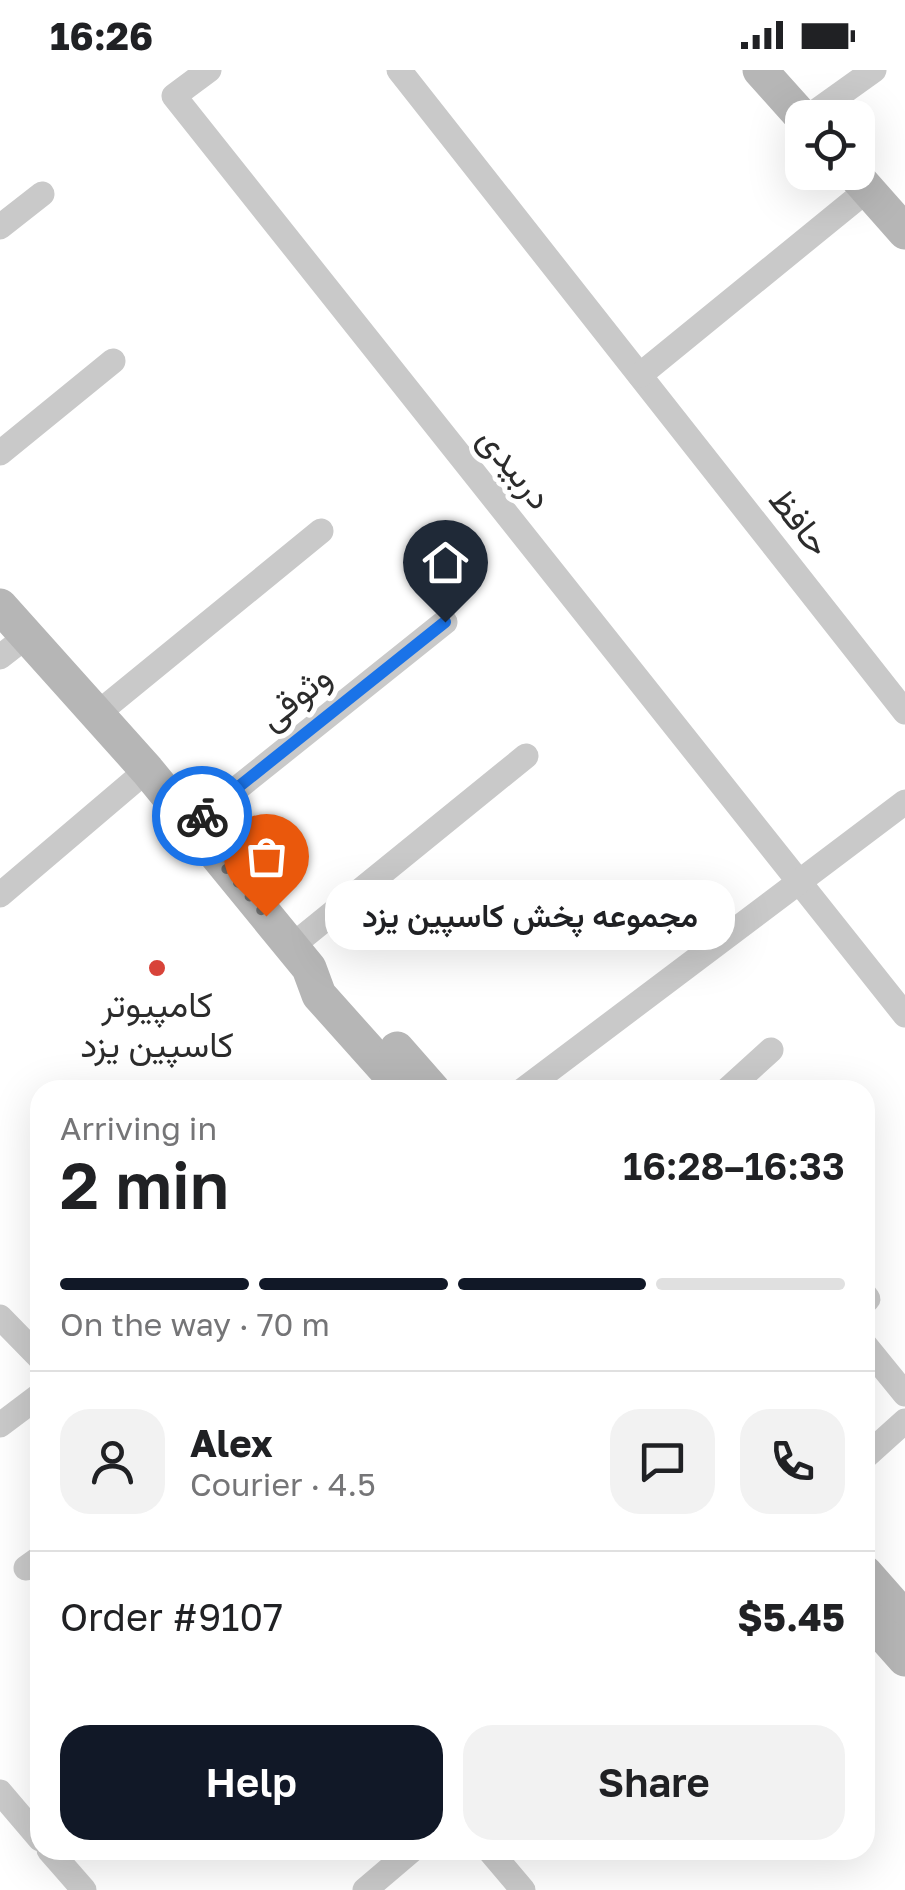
<!DOCTYPE html>
<html lang="en">
<head>
<meta charset="utf-8">
<style>
	:root { --surface:#fff; --page:#f2f2f2; --text:#202124; --muted:#757577; --line:#e0e0e0; --accent:#111827 }
	body { margin:0; font-family:"Golos Text",Vazirmatn,sans-serif; background:var(--page); color:var(--text); height:100vh; display:flex; flex-direction:column; font-size:38px; white-space:nowrap }
	* { box-sizing:border-box; margin:0 }
	p { font-size:32px; color:var(--muted) }
	.icon { flex:none; width:55px; height:55px; fill:none; stroke:currentColor; stroke-width:2; stroke-linecap:round; stroke-linejoin:round }
	.map { position:relative; flex:1; overflow:hidden }
	.side { position:absolute; left:30px; top:1010px; width:845px; height:780px; display:flex; flex-direction:column; background:var(--surface); border-radius:30px; box-shadow:0 10px 40px #0002 }
	.side>* { flex:none }
	.fabs { position:absolute; left:785px; top:30px; display:grid; gap:20px }
	.fabs a { display:grid; place-items:center; width:90px; height:90px; border-radius:20px; background:var(--surface); box-shadow:0 10px 40px #0002; font-size:50px }
	.pin { position:absolute; display:grid; place-items:center; width:85px; height:85px; color:#fff; margin:-102px -42px; border-radius:50% 50% 50% 0; rotate:-45deg; box-shadow:0 0 10px #0007 }
	.pin .icon { rotate:45deg }
	.courier { position:absolute; display:grid; place-items:center; width:100px; height:100px; margin:-50px; border:8px solid #1a73e8; border-radius:50%; background:#fff; color:#222; box-shadow:0 2px 12px #0007 }
	.bubble { position:absolute; height:70px; border-radius:30px; background:var(--surface); box-shadow:0 10px 40px #0002; font-size:32px; font-weight:600; line-height:70px; text-align:center }
	.summary em { font-style:normal; font-weight:600 }
	.summary div { display:flex; flex-direction:column-reverse }
	.summary { display:flex; align-items:center; justify-content:space-between; height:170px; padding:0 30px }
	h1 { font-size:65px; font-weight:600; line-height:75px }
	.bar { display:grid; grid-template-columns:repeat(4,1fr); gap:15px 10px; align-content:center; height:120px; padding:0 30px }
	.bar i { height:12px; border-radius:8px; background:var(--line) }
	.bar .selected { background:var(--accent) }
	.bar p { grid-column:span 4 }
	.line { display:flex; align-items:center; gap:25px; padding:0 30px; border-top:2px solid var(--line) }
	.line div { flex:1 }
	.round { display:grid; place-items:center; flex:none; width:105px; height:105px; border-radius:30px; background:var(--page) }
	.action { display:flex; gap:20px; margin-top:auto; padding:20px 30px }
	.action a { flex:1; height:115px; border-radius:30px; background:var(--accent); color:#fff; font-size:40px; font-weight:600; line-height:115px; text-align:center }
	.action a+a { background:var(--page); color:var(--text) }
	.status { display:flex; justify-content:space-between; align-items:center; height:70px; padding:0 50px; background:var(--surface); direction:ltr }
	.status svg { height:28px; fill:currentColor }
	.map>svg:first-child { display:block }
</style>
</head>
<body>
<div class="status"><b>16:26</b><svg viewBox="0 0 49 12"><path d="M0 12V9h3v3zM5 12V6h3v6zM10 12V3h3v9zM15 12V0h3v12zM26 1h20v11H26zM47 4h2v5h-2z"/></svg></div>
<div class="map">
<svg width="905" height="1820" viewBox="0 0 905 1820">
	<rect width="100%" height="100%" fill="#fff"/>
	<g fill="none" stroke-linecap="round" stroke-linejoin="round">
		<g stroke="#c9c9c9" stroke-width="25">
			<path d="M209 0 174 26 905 945"/>
			<path d="M399 0 905 642"/>
			<path d="M807 48 874 0"/>
			<path d="M0 157 42 124"/>
			<path d="M640 305 867 120"/>
			<path d="M0 383 113 291"/>
			<path d="M0 587 27 566"/>
			<path d="M97 644 321 461"/>
			<path d="M190 756 445 552"/>
			<path d="M0 825 147 700"/>
			<path d="M292 876 526 686"/>
			<path d="M523 1020 905 732"/>
			<path d="M727 1020 771 980"/>
			<path d="M865 1225 868 1229 865 1232"/>
			<path d="M0 1247 40 1288"/>
			<path d="M865 1275 905 1324"/>
			<path d="M0 1355 40 1325"/>
			<path d="M865 1387 905 1351"/>
			<path d="M26 1498 40 1488"/>
			<path d="M0 1722 40 1769"/>
			<path d="M49 1780 84 1820"/>
			<path d="M489 1780 523 1820"/>
			<path d="M365 1820 412 1780"/>
		</g>
		<g stroke="#b6b6b6" stroke-width="35">
			<path d="M760 0 803 48"/>
			<path d="M852 102 905 162"/>
			<path d="M0 536 147 700 309 898 319 925 404 1020"/>
			<path d="M397 979 433 1020"/>
			<path d="M865 1503 905 1548"/>
			<path d="M865 1544 905 1589"/>
		</g>
	</g>
	<g fill="none" stroke-linecap="round" stroke-linejoin="round">
		<path stroke="#767676" stroke-width="10" stroke-dasharray="0 18" d="M202 746 190 756 266 846"/>
		<path stroke="#1a73e8" stroke-width="12" d="M202 746 445 552"/>
	</g>
	<circle fill="#d84339" stroke="#fff" stroke-width="4" cx="157" cy="898" r="10"/>
	<g text-anchor="middle" stroke-width="10" stroke-linejoin="round" paint-order="stroke">
		<g font-size="35" fill="#2c2c2c" stroke="#fff">
			<text transform="translate(515 398) rotate(51)" y="12">دربیدی</text>
			<text transform="translate(800 452) rotate(52)" y="12">حافظ</text>
			<text transform="translate(295 627) rotate(-39)" y="12">وثوقی</text>
		</g>
		<g font-size="35" fill="#2c2c2c" stroke="#fff">
			<text x="157" y="947">کامپیوتر<tspan x="157" dy="40">کاسپین یزد</tspan></text>
		</g>
	</g>
</svg>
<div class="fabs">
<a><svg class="icon" aria-label="locate" viewBox="0 0 24 24"><circle cx="12" cy="12" r="6"/><path d="M12 2v4M12 18v4M2 12h4M18 12h4"/></svg></a>
</div>
<div class="pin" style="left:266px;top:846px;background:#ea580c"><svg class="icon" aria-label="bag" viewBox="0 0 24 24"><path d="M5 8h14l-1 12H6zM9 8a3 3 0 0 1 6 0"/></svg></div>
<div class="pin" style="left:445px;top:552px;background:#1f2937"><svg class="icon" aria-label="home" viewBox="0 0 24 24"><path d="M3 11l9-7 9 7M6 9v11h12V9"/></svg></div>
<div class="courier" style="left:202px;top:746px"><svg class="icon" aria-label="bike" viewBox="0 0 24 24"><circle cx="6" cy="16" r="4"/><circle cx="18" cy="16" r="4"/><path d="M6 16l4-8h5l3 8M10 8l3 8H6M13 5h3"/></svg></div>
<div class="bubble" style="left:325px;top:810px;width:410px">مجموعه پخش کاسپین یزد</div>
<section class="side">
<div class="summary"><div><h1>2 min</h1><p>Arriving in</p></div><em>16:28–16:33</em></div>
<div class="bar"><i class="selected"></i><i class="selected"></i><i class="selected"></i><i></i><p>On the way · 70 m</p></div>
<div class="line" style="height:180px"><a class="round"><svg class="icon" aria-label="person" viewBox="0 0 24 24"><circle cx="12" cy="8" r="4"/><path d="M4 21q1-7 8-7t8 7"/></svg></a><div><b>Alex</b><p>Courier · 4.5</p></div><a class="round"><svg class="icon" aria-label="chat" viewBox="0 0 24 24"><path d="M4 5h16v11H9l-5 4z"/></svg></a><a class="round"><svg class="icon" aria-label="phone" viewBox="0 0 24 24"><path d="M5 4h4l2 5-3 2q2 4 5 5l2-3 5 2v4C11 20 4 13 5 4z"/></svg></a></div>
<div class="line" style="height:130px"><div>Order #9107</div><b>$5.45</b></div>
<div class="action"><a>Help</a><a>Share</a></div>
</section>
</div>
</body>
</html>
